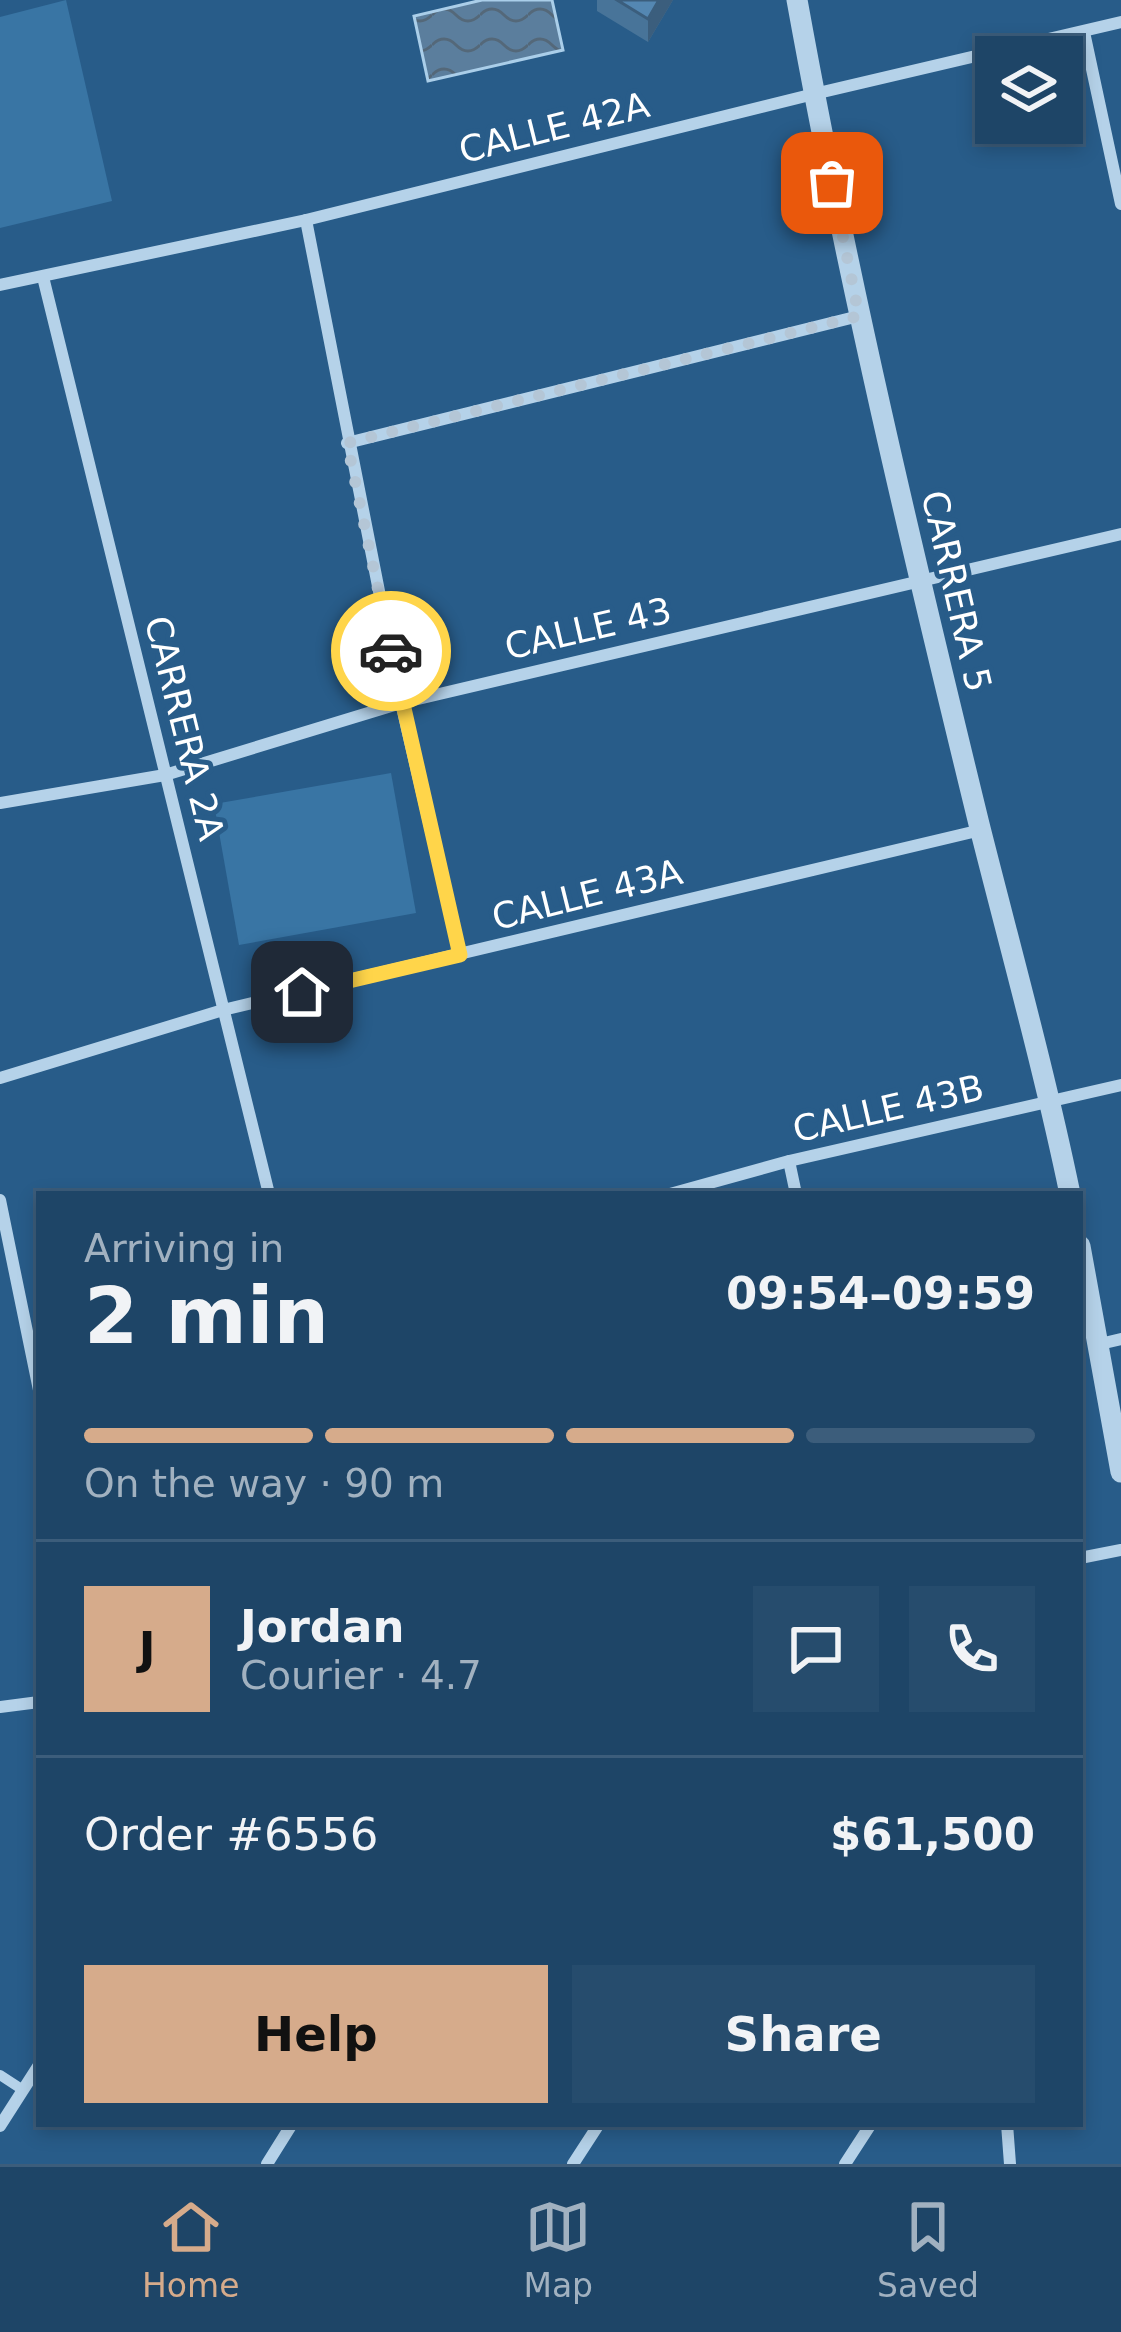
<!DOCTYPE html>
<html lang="en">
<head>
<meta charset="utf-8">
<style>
	:root { --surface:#1e4567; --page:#264c6d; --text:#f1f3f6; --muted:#a1b1c0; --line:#3c5d7b; --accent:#d6ab8b }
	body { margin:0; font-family:"DejaVu Sans",sans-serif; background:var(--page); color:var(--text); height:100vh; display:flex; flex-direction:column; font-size:45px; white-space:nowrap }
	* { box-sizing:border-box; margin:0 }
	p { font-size:39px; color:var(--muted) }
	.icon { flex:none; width:66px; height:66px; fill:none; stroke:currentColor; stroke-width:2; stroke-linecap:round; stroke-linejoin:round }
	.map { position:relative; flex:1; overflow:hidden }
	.details { position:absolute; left:36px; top:1191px; width:1047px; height:936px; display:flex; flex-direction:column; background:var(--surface); border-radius:0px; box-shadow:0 6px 18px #0003,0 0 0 3px var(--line) }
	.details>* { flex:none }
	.controls { position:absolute; left:975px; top:36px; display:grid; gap:24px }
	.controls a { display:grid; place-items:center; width:108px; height:108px; border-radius:0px; background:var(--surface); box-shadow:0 6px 18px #0003,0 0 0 3px var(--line); font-size:60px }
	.pin { position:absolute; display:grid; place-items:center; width:102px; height:102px; color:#fff; margin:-51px; border-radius:24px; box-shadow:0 6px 18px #0006 }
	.courier { position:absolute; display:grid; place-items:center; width:120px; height:120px; margin:-60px; border:9px solid #ffd54a; border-radius:50%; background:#fff; color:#222; box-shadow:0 3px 15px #0007 }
	.overview em { font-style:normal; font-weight:700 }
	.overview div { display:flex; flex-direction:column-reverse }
	.overview { display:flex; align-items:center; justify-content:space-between; height:204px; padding:0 48px }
	h1 { font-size:78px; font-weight:700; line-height:90px }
	.bar { display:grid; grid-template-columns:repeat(4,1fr); gap:18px 12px; align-content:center; height:144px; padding:0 48px }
	.bar i { height:15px; border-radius:9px; background:var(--line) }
	.bar .on { background:var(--accent) }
	.bar p { grid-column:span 4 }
	.line { display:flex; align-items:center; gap:30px; padding:0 48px; border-top:3px solid var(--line) }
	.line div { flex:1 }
	.round { display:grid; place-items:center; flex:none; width:126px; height:126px; border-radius:0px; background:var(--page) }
	.button { display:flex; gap:24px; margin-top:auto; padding:24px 48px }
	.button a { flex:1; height:138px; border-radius:0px; background:var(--accent); color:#111; font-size:48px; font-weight:700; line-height:138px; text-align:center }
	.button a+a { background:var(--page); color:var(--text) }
	.dock { display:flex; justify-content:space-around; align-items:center; height:168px; border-top:3px solid var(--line); background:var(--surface); font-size:33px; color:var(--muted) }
	.dock a { display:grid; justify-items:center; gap:6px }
	.dock .on { color:var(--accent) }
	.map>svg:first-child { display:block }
</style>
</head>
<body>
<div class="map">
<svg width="1121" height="2164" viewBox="0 0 1121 2164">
	<defs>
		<pattern id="water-waves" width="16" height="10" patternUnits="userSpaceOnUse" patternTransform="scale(3)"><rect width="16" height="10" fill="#5b7e9d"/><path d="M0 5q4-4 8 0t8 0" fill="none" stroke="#546879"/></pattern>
	</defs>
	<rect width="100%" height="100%" fill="#285c89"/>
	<g fill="#3975a4">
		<path d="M66 0 112 201 0 228V17Z"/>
		<path d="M391 773 416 913 239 945 214 804Z"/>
	</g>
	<path fill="url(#water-waves)" stroke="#aacee9" stroke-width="3" d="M482 0H552L563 50 428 81 414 16Z"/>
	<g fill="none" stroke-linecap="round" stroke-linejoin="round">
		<path stroke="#b5d2e9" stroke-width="10" d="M0 2075 23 2090"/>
		<g stroke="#b5d2e9" stroke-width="12">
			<path d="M1084 32 1121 204"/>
			<path d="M306 220 401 703 460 955"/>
			<path d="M43 277 269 1194"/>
			<path d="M0 285 306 220 814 94 1121 22"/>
			<path d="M347 443 859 316"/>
			<path d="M0 803 165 775 401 703 1121 534"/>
			<path d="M0 1078 223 1010 981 830"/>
			<path d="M789 1161 796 1194"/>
			<path d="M670 1194 789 1161 1121 1085"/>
			<path d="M0 1200 39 1390"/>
			<path d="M1100 1344 1121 1339"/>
			<path d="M1080 1558 1121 1550"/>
			<path d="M0 1707 39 1702"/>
			<path d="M1007 2124 1010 2164"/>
			<path d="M0 2126 39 2065"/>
			<path d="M267 2164 292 2124"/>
			<path d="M573 2164 599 2124"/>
			<path d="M845 2164 871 2124"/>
		</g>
		<g stroke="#b5d2e9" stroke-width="21">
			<path d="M797 0C847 277 912 550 979 824 1010 947 1044 1069 1070 1194"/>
			<path d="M1080 1246 1121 1472"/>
		</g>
	</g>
	<path fill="#487499" d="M597 0H673L648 42 597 11Z"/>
	<path fill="#3b5e7d" d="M659 0H673L648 42V19Z"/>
	<path fill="#5487b2" stroke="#3b5e7d" stroke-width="3" d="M617 0H659L648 19Z"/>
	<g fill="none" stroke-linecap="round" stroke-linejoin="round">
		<path stroke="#b4c6d6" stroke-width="12" stroke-dasharray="0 21.6" d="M391 651 347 443 859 316 832 183"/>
		<path stroke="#ffd54a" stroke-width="15" d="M302 992 460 955 391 651"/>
	</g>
	<g text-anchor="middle" stroke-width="10" stroke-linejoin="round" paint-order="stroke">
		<g font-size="36" fill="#fff" stroke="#285c89">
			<text transform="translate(554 127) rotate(-14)" y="13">CALLE 42A</text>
			<text transform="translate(957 591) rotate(77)" y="13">CARRERA 5</text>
			<text transform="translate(588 628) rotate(-13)" y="13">CALLE 43</text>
			<text transform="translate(185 728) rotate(76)" y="13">CARRERA 2A</text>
			<text transform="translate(587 894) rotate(-14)" y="13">CALLE 43A</text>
			<text transform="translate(888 1108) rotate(-13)" y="13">CALLE 43B</text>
		</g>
	</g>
</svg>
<div class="controls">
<a><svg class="icon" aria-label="layers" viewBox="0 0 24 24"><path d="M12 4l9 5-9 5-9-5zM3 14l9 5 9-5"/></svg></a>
</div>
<div class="pin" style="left:832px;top:183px;background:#ea580c"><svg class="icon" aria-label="bag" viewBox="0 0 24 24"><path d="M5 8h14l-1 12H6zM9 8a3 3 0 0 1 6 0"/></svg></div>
<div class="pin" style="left:302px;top:992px;background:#1f2937"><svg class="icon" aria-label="home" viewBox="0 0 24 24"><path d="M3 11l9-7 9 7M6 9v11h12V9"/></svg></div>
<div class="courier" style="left:391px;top:651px"><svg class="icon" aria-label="car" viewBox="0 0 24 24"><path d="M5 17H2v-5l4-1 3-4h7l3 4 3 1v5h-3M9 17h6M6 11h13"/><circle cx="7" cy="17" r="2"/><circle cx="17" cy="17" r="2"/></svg></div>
<section class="details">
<div class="overview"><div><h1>2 min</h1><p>Arriving in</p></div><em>09:54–09:59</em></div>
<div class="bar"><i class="on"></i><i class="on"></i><i class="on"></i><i></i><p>On the way · 90 m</p></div>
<div class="line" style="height:216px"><b class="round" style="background:var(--accent);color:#111">J</b><div><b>Jordan</b><p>Courier · 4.7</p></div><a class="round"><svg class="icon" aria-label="chat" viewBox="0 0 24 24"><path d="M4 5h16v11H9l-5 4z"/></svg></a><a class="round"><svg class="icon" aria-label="phone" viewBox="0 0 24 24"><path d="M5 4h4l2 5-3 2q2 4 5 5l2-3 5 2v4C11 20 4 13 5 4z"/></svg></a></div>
<div class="line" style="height:156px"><div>Order #6556</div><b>$61,500</b></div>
<div class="button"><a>Help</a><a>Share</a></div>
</section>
</div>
<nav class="dock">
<a class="on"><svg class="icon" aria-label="home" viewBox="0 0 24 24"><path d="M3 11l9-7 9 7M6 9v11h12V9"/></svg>Home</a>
<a><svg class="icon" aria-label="map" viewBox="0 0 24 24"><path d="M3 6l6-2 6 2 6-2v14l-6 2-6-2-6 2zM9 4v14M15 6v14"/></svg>Map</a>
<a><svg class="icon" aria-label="saved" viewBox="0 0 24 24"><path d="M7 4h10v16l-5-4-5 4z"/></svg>Saved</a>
</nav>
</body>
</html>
